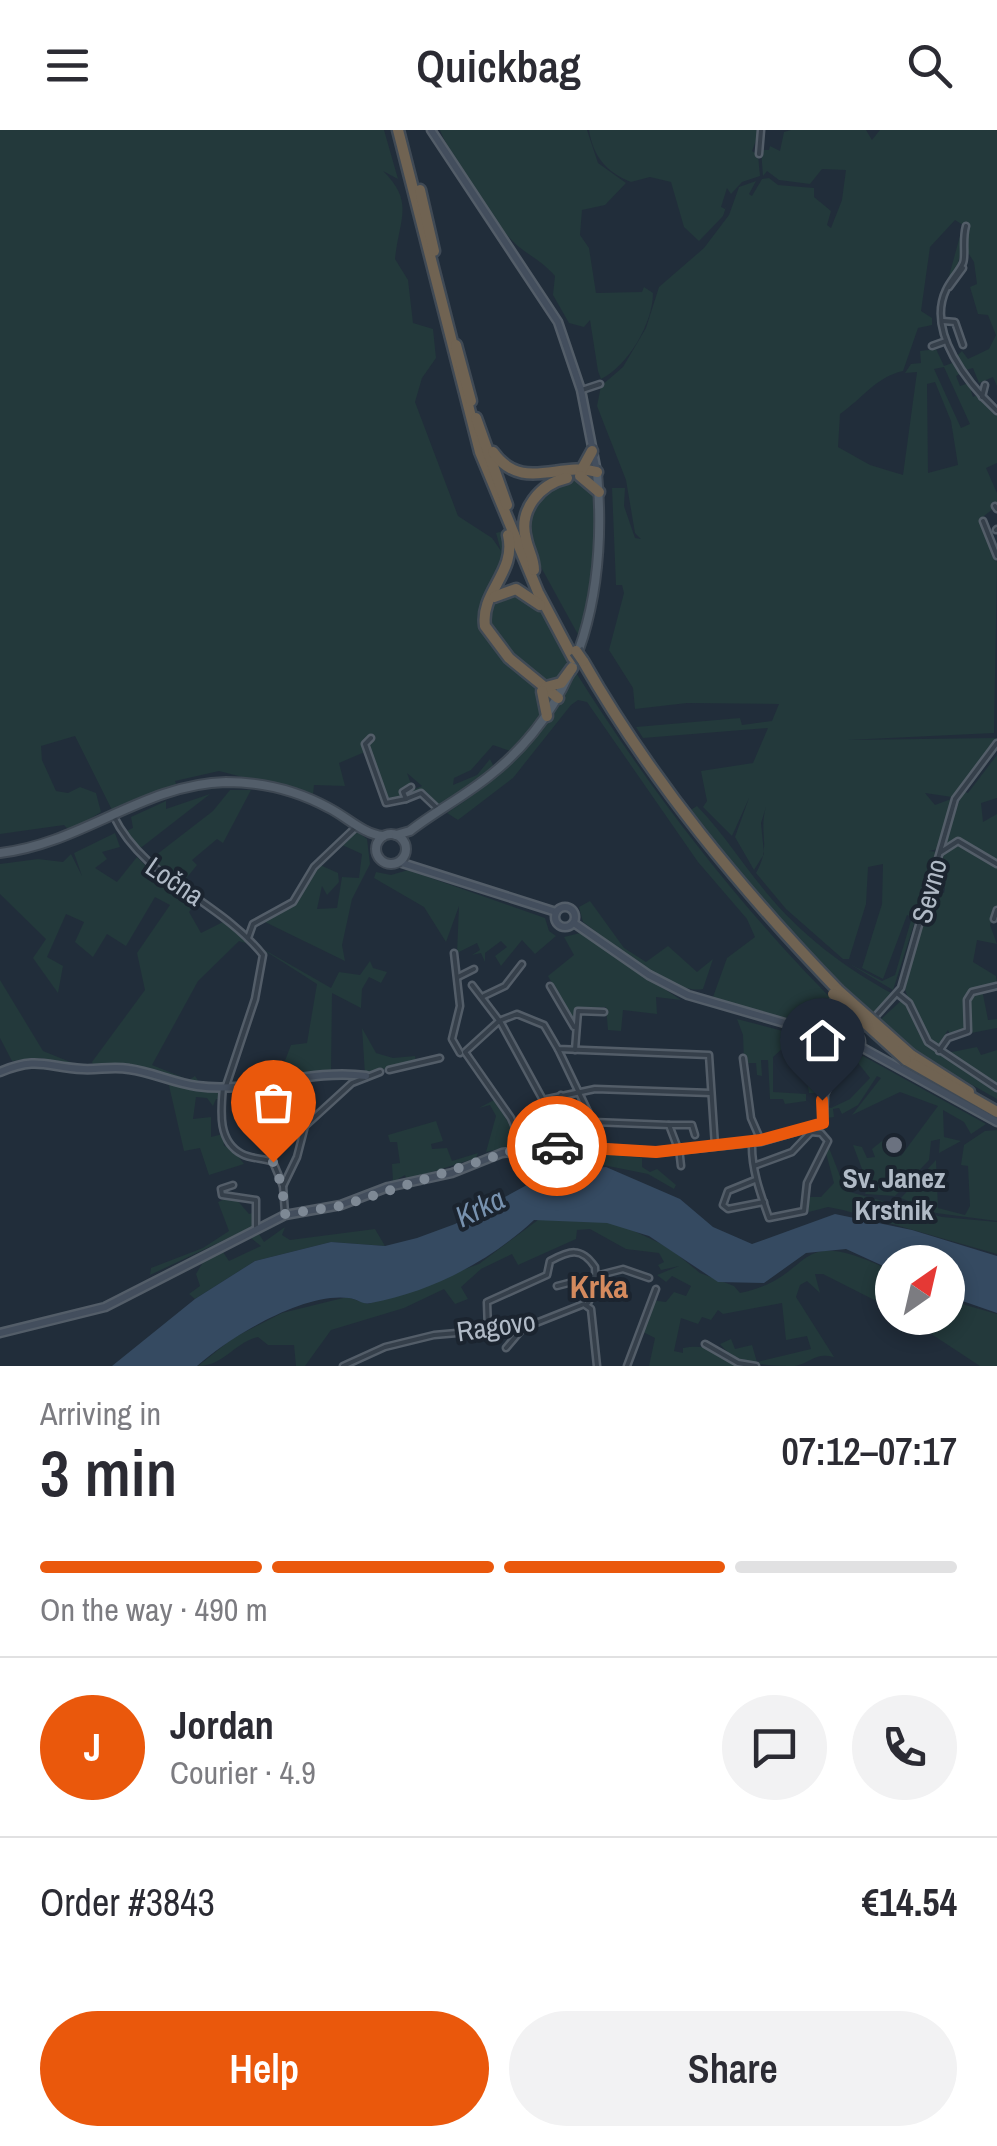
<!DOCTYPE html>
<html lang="en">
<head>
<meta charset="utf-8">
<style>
	:root { --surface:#fff; --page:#f2f2f3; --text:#2b2b33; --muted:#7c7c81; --line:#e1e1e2; --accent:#ea580c }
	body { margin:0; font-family:"Archivo Narrow",sans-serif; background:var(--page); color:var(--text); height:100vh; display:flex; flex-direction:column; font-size:38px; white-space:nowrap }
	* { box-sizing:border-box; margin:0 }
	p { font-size:32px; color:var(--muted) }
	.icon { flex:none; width:55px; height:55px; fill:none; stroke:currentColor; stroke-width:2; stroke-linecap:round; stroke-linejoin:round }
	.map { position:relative; height:1236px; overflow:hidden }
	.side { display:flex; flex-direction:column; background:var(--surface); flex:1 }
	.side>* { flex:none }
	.needle { width:65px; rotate:34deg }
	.fabs { position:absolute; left:875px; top:1115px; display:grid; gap:20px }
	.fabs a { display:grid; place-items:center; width:90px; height:90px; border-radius:50%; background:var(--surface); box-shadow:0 5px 15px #0003; font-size:50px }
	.pin { position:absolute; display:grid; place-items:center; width:85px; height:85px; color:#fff; margin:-102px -42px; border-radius:50% 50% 50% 0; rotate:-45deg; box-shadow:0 0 10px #0007 }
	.pin .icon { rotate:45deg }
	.courier { position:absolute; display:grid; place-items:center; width:100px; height:100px; margin:-50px; border:8px solid #ea580c; border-radius:50%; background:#fff; color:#222; box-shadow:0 2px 12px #0007 }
	.head em { font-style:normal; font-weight:600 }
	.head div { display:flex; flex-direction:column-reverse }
	.head { display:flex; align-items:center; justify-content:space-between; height:170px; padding:0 40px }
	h1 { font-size:65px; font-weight:600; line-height:75px }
	.bar { display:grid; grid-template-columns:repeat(4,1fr); gap:15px 10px; align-content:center; height:120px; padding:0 40px }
	.bar i { height:12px; border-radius:8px; background:var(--line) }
	.bar .current { background:var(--accent) }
	.bar p { grid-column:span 4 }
	.line { display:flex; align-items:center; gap:25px; padding:0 40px; border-top:2px solid var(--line) }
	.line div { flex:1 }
	.round { display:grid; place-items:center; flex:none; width:105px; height:105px; border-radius:52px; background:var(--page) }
	.button { display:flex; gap:20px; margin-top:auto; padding:20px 40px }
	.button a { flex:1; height:115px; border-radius:60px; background:var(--accent); color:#fff; font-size:40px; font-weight:600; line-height:115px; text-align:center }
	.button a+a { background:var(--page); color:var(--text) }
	header { display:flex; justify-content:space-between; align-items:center; height:130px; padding:0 40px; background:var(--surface); font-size:45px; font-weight:600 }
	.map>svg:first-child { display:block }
</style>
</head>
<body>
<header><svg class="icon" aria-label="menu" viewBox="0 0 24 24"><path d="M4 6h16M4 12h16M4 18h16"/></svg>Quickbag<svg class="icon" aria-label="search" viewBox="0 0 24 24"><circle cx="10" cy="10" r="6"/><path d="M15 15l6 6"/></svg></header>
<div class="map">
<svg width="997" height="1236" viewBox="0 0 997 1236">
	<rect width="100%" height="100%" fill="#212d3a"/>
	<g fill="#23393b" fill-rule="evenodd">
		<path d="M0 0H384L398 49 383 41C415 72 399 89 395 129L408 150 413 193 433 199 436 228 422 248 415 272 458 386 492 408 501 421 496 403 503 401 508 415 482 485 517 539 539 559 544 584 510 621 493 615 471 640 454 648 453 655 477 645 490 629 494 637 506 630 441 678 422 663 407 667 405 663 422 656 407 643 411 654 402 662 404 667 387 672 367 616 372 603 363 612 367 621 339 633 345 656 314 655 313 665 219 641 175 651 177 656 113 682 75 606 41 616 42 630 56 661 68 663 80 657 96 663 101 682 70 701 64 695 0 704Z"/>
		<path d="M440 0H587L598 33 626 53 605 75 582 80 580 105 589 118 596 163 642 162 644 157 653 163C653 193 628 236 601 249L598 241 590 190 584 197 569 193 553 165 555 146C544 133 532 127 519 117 496 98 451 28 440 0Z"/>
		<path d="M589 0H760L752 21 758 25 760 46 742 52 731 64 727 58 721 77 725 79 727 74 723 86 699 111 684 97 671 52 650 47 631 52C606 42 593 26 589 0Z"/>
		<path d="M866 0 872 10 880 0H997V256L993 247 979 253 973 238 966 240 956 227 962 221 968 229 989 219 996 205 988 185 978 184 970 157 977 154 974 132 961 112 966 91C961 115 962 135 946 157L963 95 955 90 930 117 921 181 932 188V195L918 198 903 241C876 247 863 268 840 284L838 317 870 335 903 345 917 242 905 243 911 234 921 233 920 221 936 219 944 236 955 232 964 241 956 246 960 256 969 253 975 258 971 261 973 267 979 264 997 284V333L986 338 997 363V376L980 389 997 433 994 603 847 610 996 608 952 667 925 663 935 675 951 669 938 719 929 721 937 722 893 860 848 833 882 851 895 845 912 787 907 785 883 849 862 838 882 774 883 734 868 737 866 774 849 829H843L786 779 756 743C772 715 758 704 766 677L761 693 764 724 754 740 735 707 749 668 732 706 703 677 707 671 701 641 753 633 768 598 643 608 636 597 740 588 742 595 772 591 779 574 687 573 635 579 633 558 609 520 624 463 622 455H616L612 358H625L624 376 635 408 641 409 635 403 626 350 597 276 601 256 623 237 646 198 659 157 704 118 729 85 739 57 756 51 749 64 752 66 762 49 769 48 778 55 814 58V67L831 81 827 95 831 98 842 70 846 40 822 39 810 54 779 50 767 41 763 46 761 20H769L770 16 780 21 784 2 791 0ZM944 237 970 294 961 298 934 239ZM935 252 951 291 958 335 928 343 927 254Z"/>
		<path d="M579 348 596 362V439L581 510 536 428 529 408 530 378 558 352Z"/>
		<path d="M514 461 538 475 571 536 559 552 546 553 516 528 490 494 494 471Z"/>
		<path d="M575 541C655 668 749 790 858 895L846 898 855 899 840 903 845 898C827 904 729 880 713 867L727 828 755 807 747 789 698 732 587 572 578 570 571 575 513 648 458 690 447 683C502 647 551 604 575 541Z"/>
		<path d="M997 625V668L981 673 983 692 997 684V734L959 711 942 719 963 661 968 663Z"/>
		<path d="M230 660H251L223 713 217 709 192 730 197 735 184 751 188 759 147 732 213 681Z"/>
		<path d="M210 664 138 720 125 702 133 698 131 687 166 671V679Z"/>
		<path d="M697 676C724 704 741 732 765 761 799 803 846 839 893 864L872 886 775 784 689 681Z"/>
		<path d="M355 700 367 709 370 734 352 769 342 815 345 831 263 791 294 772 320 735 338 743 339 752 327 765 322 756 317 779 337 778 342 747 359 748 362 724 338 713Z"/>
		<path d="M115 703 120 717 102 722 107 729 95 738 117 752 137 727 148 738 146 742 161 743 200 768 189 782 201 803 227 790 252 815 239 811 198 851 152 935 189 950 195 946 201 955 94 937 92 932 145 860 137 823 170 775 155 767 126 816 107 804 93 827 75 812 84 792 66 784 47 827 63 836 58 863 33 828 46 809 0 764V734L38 729 63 732 71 724 82 746 74 723Z"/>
		<path d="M959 713 997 736V778L990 795 997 814 977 810 973 832 996 846 997 855 970 863 966 900 950 906 948 900 937 917 920 898 905 860 930 756 934 758 928 787 938 760 944 763 945 758 932 751C938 734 940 720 959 713Z"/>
		<path d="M408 740 545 788 549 801 556 806 535 824 522 810 501 836 495 826 507 817 501 811 485 823V832L481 823 472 825 480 820 477 813 457 823 459 776 446 812 424 777 374 748 376 742 391 745Z"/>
		<path d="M590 771 624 818 646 832 668 816 697 842 713 829 703 859C673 866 608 810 583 792L579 777Z"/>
		<path d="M580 803 681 870 656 867 657 884 623 880 621 901 608 900 606 877 577 879 575 895 548 846 574 825 564 807Z"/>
		<path d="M256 815 331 858 339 842 360 845 370 831 373 838 387 842 381 853 369 847 362 859 361 878 332 863 331 944 311 941 278 949 291 915 307 913 317 854Z"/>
		<path d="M0 850 43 921 80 936 41 928 12 931 0 908Z"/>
		<path d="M982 859 988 890 997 889V898L966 904 968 870Z"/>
		<path d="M904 868 918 902 935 921 997 960V969L923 927 878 892Z"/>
		<path d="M737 889 832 914 836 928 820 963H809L801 909 795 907 773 927V962L806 964V971L785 974 783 969H770L768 930H761L762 946 757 945 756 933H744L743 905Z"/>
		<path d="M362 898 376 923 393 928 415 926 416 931 365 944Z"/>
		<path d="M977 917 981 925 997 920V956L947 923Z"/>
		<path d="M863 926 986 994 971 1004 964 992 943 980 944 1007 961 1011 939 1023 940 1009 931 1011 929 1030 895 1066 865 1064 868 1055 853 1015 862 1017 867 1028 875 1027 872 1019 882 1011 901 1026 938 976 900 962 852 985 881 948 877 946 858 975 842 984 839 978 833 979 834 987 827 988 825 975 831 978 850 969 870 948 855 929Z"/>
		<path d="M168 951 220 961 221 970 216 969 213 976 207 968 196 967 193 989 211 987V1007L223 1004 224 1016 231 1017 244 1034 209 1045 200 1018 184 1021Z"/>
		<path d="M494 970 518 1008 516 1015 486 1022 496 986 490 975 479 978Z"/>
		<path d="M436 991 443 1011 431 1014 432 1019 447 1018 452 1031 478 1023 476 1028 407 1050 405 1045 393 1052 392 1034 400 1033 397 1012H390L388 1005Z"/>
		<path d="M997 1000V1091L936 1083 901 1068 936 1030 938 1078 965 1085 970 1076 968 1036 961 1035 964 1015 985 1001Z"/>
		<path d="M829 1018 846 1061 942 1087 997 1092V1124L843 1080 828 1077 809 1082 808 1067H821L834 1053 826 1023Z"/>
		<path d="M592 1023 642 1028V1037L650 1042 657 1039 676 1055 674 1059 648 1044 593 1033Z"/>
		<path d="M225 1069 237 1070 249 1084 256 1082 254 1096 150 1145 151 1138 203 1118 229 1101 218 1072Z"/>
		<path d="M542 1087 617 1093 668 1117 700 1143 734 1156 740 1163C819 1147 788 1091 892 1141V1179L823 1144H815L820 1163 807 1151 800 1155 796 1167 834 1227C815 1222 812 1232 795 1236 769 1236 736 1235 720 1214L731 1209 735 1219 752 1215 757 1232 811 1219 807 1206 786 1210 782 1173 723 1184 718 1180 711 1190 702 1187 698 1194 681 1188 674 1221 683 1223V1218C717 1212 720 1230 750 1236H649L655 1208 639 1200 650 1170 666 1172 674 1162 686 1166 691 1156 672 1146 666 1152 657 1145 679 1136 661 1140 658 1135 664 1132 659 1123 626 1119 590 1099 577 1100 576 1109 518 1135 512 1124 481 1139 461 1157 468 1169 455 1174 444 1159 404 1178 331 1200 305 1236H296L294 1215H268L258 1207C235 1212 224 1236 198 1236L233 1208 282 1183 347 1167 368 1174 479 1134Z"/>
		<path d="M285 1097 282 1105 290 1110 375 1099 385 1116 331 1112 255 1131 195 1169 189 1164 200 1156 196 1144 203 1132 223 1122 229 1131 261 1116 251 1108 259 1104 264 1112Z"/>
		<path d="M948 1170 997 1184V1236H980L907 1188H948Z"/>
	</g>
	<path fill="#354a61" d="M606 1037 680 1069 713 1097 752 1114 835 1084 912 1100 997 1126V1183L948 1166V1132H892V1140L846 1119 806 1123 764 1153 718 1152 649 1106 607 1093 534 1090C490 1131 431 1162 371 1173 362 1175 358 1169 349 1168 303 1162 230 1207 197 1236H112L195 1169 255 1131 331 1112 385 1116 417 1108 455 1094 549 1043Z"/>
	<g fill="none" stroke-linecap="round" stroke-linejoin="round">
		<defs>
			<g id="street">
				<path d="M759 24 761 0"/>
				<path d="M966 96C962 110 966 126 963 133 959 142 950 151 946 160 926 202 969 255 997 281"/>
				<path d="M949 157 963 138"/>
				<path d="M943 191 955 192 963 215"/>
				<path d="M932 216 946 211"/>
				<path d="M582 260 600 254"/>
				<path d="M982 267 985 255"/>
				<path d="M995 376 997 379"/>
				<path d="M983 391 997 426"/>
				<path d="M996 400 997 399"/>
				<path d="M371 608 365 614 386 673 406 669"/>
				<path d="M411 657 403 662 406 669 421 663 440 681"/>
				<path d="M113 685C144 750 218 769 263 825L255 869 226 956"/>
				<path d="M941 722 958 711 997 734"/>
				<path d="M994 789 997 780"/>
				<path d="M248 808 253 794 293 772 314 737 355 698"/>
				<path d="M454 823 460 876 452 909 460 923"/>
				<path d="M458 847 474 839"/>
				<path d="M472 855 501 893 543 970"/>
				<path d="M550 856 574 897"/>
				<path d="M898 864 909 873 928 912 997 958"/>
				<path d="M484 866 505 856 522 834"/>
				<path d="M873 889 901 858 955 669 997 613"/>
				<path d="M857 904 865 895"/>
				<path d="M558 919 593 992 669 995 677 1016"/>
				<path d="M575 920 578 881 604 882"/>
				<path d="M939 921 948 908 968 901 967 870 972 862 997 856"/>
				<path d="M743 928 751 988 761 1011"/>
				<path d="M389 940 440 928"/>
				<path d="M223 957C221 980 217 1011 242 1024 251 1029 263 1028 273 1032L283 1056 285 1083"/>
				<path d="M554 992 543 970 595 959 711 963"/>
				<path d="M669 995H692L695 1005"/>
				<path d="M752 1012C751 1038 760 1063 769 1088L804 1081 807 1053 828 1011 821 1003 811 1002 792 1022 754 1036"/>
				<path d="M556 1016 565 994 561 965"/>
				<path d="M524 1018 511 988 465 922 499 891 517 884 544 895 558 919 709 925 715 1016"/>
				<path d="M679 1018 681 1036"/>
				<path d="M755 1050 728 1061 723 1075 728 1079 764 1072"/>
				<path d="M233 1055 221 1059 222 1065 256 1070V1097"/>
				<path d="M283 1056 297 1027 305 996 352 953 380 942"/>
				<path d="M557 1156 623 1139 649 1148"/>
				<path d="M488 1200 487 1172 547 1145 550 1131C569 1121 581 1116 595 1137L596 1158 588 1173"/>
				<path d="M705 1214 738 1233 756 1236"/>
				<path d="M506 1218 523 1198"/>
				<path d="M343 1236 385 1217 434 1205 526 1197 584 1174 591 1179 597 1236"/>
				<path d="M627 1236 656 1159"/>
			</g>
			<g id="secondary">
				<path d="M431 0 558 192 581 260 597 342"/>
				<path d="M399 732 556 782"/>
				<circle cx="565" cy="787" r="10"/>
				<path d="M574 793 649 845 688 865 840 909"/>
				<circle cx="850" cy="913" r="11"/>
				<path d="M861 917 997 992"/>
				<path d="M0 942C38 926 46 937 83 939 98 940 113 936 129 939 152 942 174 953 197 956 254 964 308 938 366 946"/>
				<path d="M0 1203 105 1177 285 1085 341 1075 388 1057 452 1043 502 1023 556 1016 656 1022 761 1011 823 993 824 964 845 922"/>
			</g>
			<g id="primary">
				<circle cx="391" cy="719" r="15"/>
				<path d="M396 705 410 701C437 680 467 665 493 643 585 568 607 455 597 342"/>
				<path d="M0 723C81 714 144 654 226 652 262 652 298 661 329 678 347 687 363 704 383 706"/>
			</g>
			<g id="highway">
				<path d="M398 0 480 322 538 462 573 528"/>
				<path d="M420 60 434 121"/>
				<path d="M456 215 471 271"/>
				<path d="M476 288 507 375"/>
				<path d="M493 322C522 363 559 331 597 342"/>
				<path d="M581 341 592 321"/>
				<path d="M580 346 599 362"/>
				<path d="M508 405C517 442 480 462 485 496L509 528 558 568"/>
				<path d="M534 440C534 428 528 420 526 409 518 380 540 354 567 348"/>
				<path d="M494 467 516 459 540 475"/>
				<path d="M583 531C652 652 742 760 838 860"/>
				<path d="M546 557 561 553 572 538"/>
				<path d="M542 561 547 586"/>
				<path d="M911 925 969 962"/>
				<path d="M906 930 997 982"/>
			</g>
		</defs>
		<use href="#street" stroke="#535d68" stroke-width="9"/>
		<use href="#secondary" stroke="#535d68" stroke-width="11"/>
		<use href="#primary" stroke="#3e4853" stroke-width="12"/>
		<use href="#highway" stroke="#404a55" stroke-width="15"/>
		<use href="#street" stroke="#353f4a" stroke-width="4"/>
		<use href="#secondary" stroke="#434e5d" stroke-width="6"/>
		<use href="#primary" stroke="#535e6a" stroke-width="8"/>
		<use href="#highway" stroke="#706352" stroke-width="10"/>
		<defs>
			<g id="highway-bridge">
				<path d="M576 521 583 531"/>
				<path d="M838 860 911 925"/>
				<path d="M833 864 906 930"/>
			</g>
		</defs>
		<use href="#highway-bridge" stroke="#404a55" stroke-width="15" stroke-linecap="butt"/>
		<use href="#highway-bridge" stroke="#706352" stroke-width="10"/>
	</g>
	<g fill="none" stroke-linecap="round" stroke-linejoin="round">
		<path stroke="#7e8995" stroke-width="10" stroke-dasharray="0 18" d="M273 1032 282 1056 285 1084 341 1076 518 1019 557 1016"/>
		<path stroke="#ea580c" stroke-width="12" d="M557 1016 656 1022 761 1010 823 993 822 970"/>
	</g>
	<circle fill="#6b7280" stroke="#1b242f" stroke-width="4" cx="894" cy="1015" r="10"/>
	<g text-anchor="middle" stroke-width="8" stroke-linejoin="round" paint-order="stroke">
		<g font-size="28" fill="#b0bac6" stroke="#1b242f">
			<text transform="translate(175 751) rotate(34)" y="10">Ločna</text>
			<text transform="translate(929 761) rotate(-75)" y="10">Sevno</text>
			<text transform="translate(496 1196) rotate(-8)" y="10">Ragovo</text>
		</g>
		<g font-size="28" font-weight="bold" fill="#b0bac6" stroke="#1b242f">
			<text x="894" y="1058">Sv. Janez<tspan x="894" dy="32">Krstnik</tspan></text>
		</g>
		<g font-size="30" font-style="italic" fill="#7892af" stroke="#1b242f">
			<text transform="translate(480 1078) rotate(-26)" y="10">Krka</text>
		</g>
		<g font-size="32" font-weight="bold" fill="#d48a5e" stroke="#1b242f">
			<text x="599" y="1168">Krka</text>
		</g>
	</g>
</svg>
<div class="fabs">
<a><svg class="needle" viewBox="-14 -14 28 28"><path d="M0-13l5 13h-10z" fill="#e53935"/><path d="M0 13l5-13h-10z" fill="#7c7c81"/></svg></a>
</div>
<div class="pin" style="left:273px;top:1032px;background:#ea580c"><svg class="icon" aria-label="bag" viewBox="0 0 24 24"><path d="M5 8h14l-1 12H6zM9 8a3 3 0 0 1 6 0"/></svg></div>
<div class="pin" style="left:822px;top:970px;background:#1f2937"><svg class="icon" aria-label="home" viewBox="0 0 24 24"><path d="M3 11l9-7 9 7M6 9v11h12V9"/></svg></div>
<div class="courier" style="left:557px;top:1016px"><svg class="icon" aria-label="car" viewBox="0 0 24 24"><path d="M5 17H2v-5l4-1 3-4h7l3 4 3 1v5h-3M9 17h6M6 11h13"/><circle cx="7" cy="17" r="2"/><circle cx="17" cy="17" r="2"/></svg></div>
</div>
<section class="side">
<div class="head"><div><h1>3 min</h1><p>Arriving in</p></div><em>07:12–07:17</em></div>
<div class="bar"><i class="current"></i><i class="current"></i><i class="current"></i><i></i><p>On the way · 490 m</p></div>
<div class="line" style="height:180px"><b class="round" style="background:var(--accent);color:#fff">J</b><div><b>Jordan</b><p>Courier · 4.9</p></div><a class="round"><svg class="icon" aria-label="chat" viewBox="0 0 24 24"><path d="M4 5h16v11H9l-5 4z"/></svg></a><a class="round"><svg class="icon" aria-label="phone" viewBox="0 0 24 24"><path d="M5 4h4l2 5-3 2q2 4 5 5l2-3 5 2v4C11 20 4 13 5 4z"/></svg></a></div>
<div class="line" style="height:130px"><div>Order #3843</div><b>€14.54</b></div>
<div class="button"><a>Help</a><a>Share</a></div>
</section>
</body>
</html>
